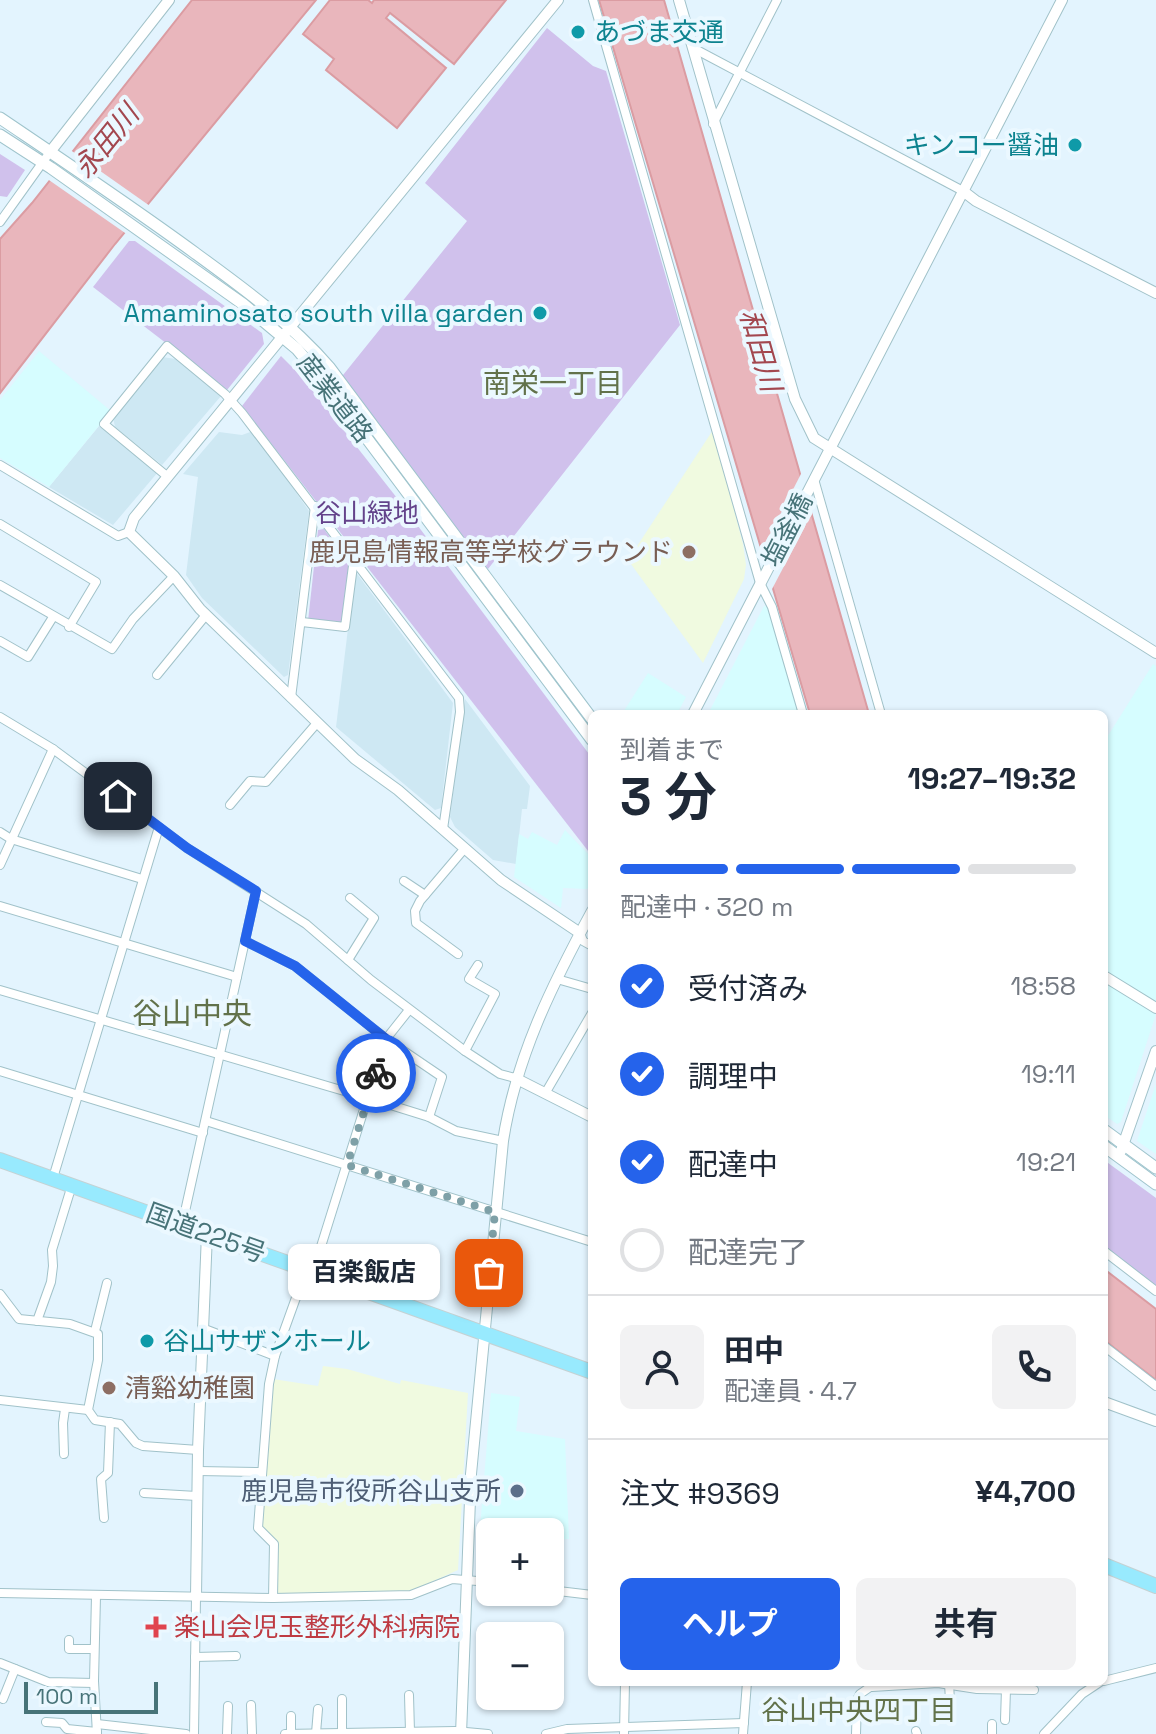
<!DOCTYPE html>
<html lang="ja">
<head>
<meta charset="utf-8">
<style>
	:root { --surface:#fff; --page:#f2f2f3; --text:#1f2937; --muted:#747a83; --line:#e0e1e3; --accent:#2563eb }
	body { margin:0; font-family:"Space Grotesk","Noto Sans JP",sans-serif; background:var(--page); color:var(--text); height:100vh; display:flex; flex-direction:column; font-size:30px; white-space:nowrap }
	* { box-sizing:border-box; margin:0 }
	p { font-size:26px; color:var(--muted) }
	.icon { flex:none; width:44px; height:44px; fill:none; stroke:currentColor; stroke-width:2; stroke-linecap:round; stroke-linejoin:round }
	.map { position:relative; flex:1; overflow:hidden }
	.sheet { position:absolute; left:588px; top:710px; width:520px; height:976px; display:flex; flex-direction:column; background:var(--surface); border-radius:12px; box-shadow:0 2px 6px #0004 }
	.sheet>* { flex:none }
	.buttons { position:absolute; left:476px; top:1518px; display:grid; gap:16px }
	.buttons a { display:grid; place-items:center; width:88px; height:88px; border-radius:12px; background:var(--surface); box-shadow:0 2px 6px #0004; font-size:40px }
	.scale { position:absolute; left:24px; bottom:20px; width:134px; box-sizing:border-box; padding-left:8px; border:4px solid #477378; border-top:0; font-size:22px; line-height:28px; white-space:nowrap; color:#477378; -webkit-text-stroke:6px #ebf8ff; paint-order:stroke }
	.pin { position:absolute; display:grid; place-items:center; width:68px; height:68px; color:#fff; margin:-34px; border-radius:16px; box-shadow:0 4px 12px #0006 }
	.courier { position:absolute; display:grid; place-items:center; width:80px; height:80px; margin:-40px; border:6px solid #2563eb; border-radius:50%; background:#fff; color:#222; box-shadow:0 2px 10px #0007 }
	.bubble { position:absolute; height:56px; border-radius:12px; background:var(--surface); box-shadow:0 2px 6px #0004; font-size:26px; font-weight:700; line-height:56px; text-align:center }
	.overview em { font-style:normal; font-weight:700 }
	.overview div { display:flex; flex-direction:column-reverse }
	.overview { display:flex; align-items:center; justify-content:space-between; height:136px; padding:0 32px }
	h1 { font-size:52px; font-weight:700; line-height:60px }
	.bar { display:grid; grid-template-columns:repeat(4,1fr); gap:12px 8px; align-content:center; height:96px; padding:0 32px }
	.bar i { height:10px; border-radius:6px; background:var(--line) }
	.bar .active { background:var(--accent) }
	.bar p { grid-column:span 4 }
	.line { display:flex; align-items:center; gap:20px; padding:0 32px; border-top:2px solid var(--line) }
	.line div { flex:1 }
	.round { display:grid; place-items:center; flex:none; width:84px; height:84px; border-radius:12px; background:var(--page) }
	ol { padding:0 32px; list-style:none }
	li { display:flex; align-items:center; gap:24px; height:88px }
	li p { margin-inline-start:auto }
	li .icon { padding:8px; border-radius:50%; background:var(--accent); color:#fff; stroke-width:4 }
	li:last-child { color:var(--muted) }
	li i { width:44px; height:44px; border:4px solid var(--line); border-radius:50% }
	.button { display:flex; gap:16px; margin-top:auto; padding:16px 32px }
	.button a { flex:1; height:92px; border-radius:12px; background:var(--accent); color:#fff; font-size:32px; font-weight:700; line-height:92px; text-align:center }
	.button a+a { background:var(--page); color:var(--text) }
	.map>svg:first-child { display:block }
</style>
</head>
<body>
<div class="map">
<svg width="1156" height="1734" viewBox="0 0 1156 1734">
	<rect width="100%" height="100%" fill="#e3f4fe"/>
	<g fill="#cee8f3">
		<path d="M162 357 176 359 221 396 162 465 115 427 113 417Z"/>
		<path d="M99 426 158 472 113 525 49 487Z"/>
		<path d="M253 431 309 511 288 675 284 677 202 598 186 575 198 477 183 474 219 432 242 435Z"/>
		<path d="M355 571 453 703 441 808 435 810 336 727Z"/>
		<path d="M465 699 530 786 527 809H522L516 864 493 860 455 827 450 817Z"/>
	</g>
	<g fill="#d6fdff">
		<path d="M39 351 111 411 49 487 0 458V400Z"/>
		<path d="M764 606 768 607 799 714H708Z"/>
		<path d="M1153 664 1156 666V1014L1121 1122 1117 1124 1104 1115V742Z"/>
		<path d="M648 673 686 697 677 714H622Z"/>
		<path d="M565 830 592 858V879L587 889 563 888 561 908 514 877 519 834 528 839 532 832 557 845Z"/>
		<path d="M1156 1084V1154L1137 1141Z"/>
		<path d="M491 1393 520 1397 516 1431 565 1439 569 1539 550 1540V1532H490V1542L479 1541Z"/>
	</g>
	<g fill="#f0fae0">
		<path d="M713 430 743 544 746 565 744 579 703 663 628 560Z"/>
		<path d="M323 1366 347 1369 400 1384 401 1380 468 1393 458 1570 411 1591 278 1594 276 1543 262 1531 273 1379 318 1386Z"/>
	</g>
	<g fill="#d0c1ec">
		<path d="M547 28 593 66 606 71 680 325 488 569 339 380 467 221 425 183Z"/>
		<path d="M0 154 25 170 7 197 0 196Z"/>
		<path d="M129 241H135L262 333 264 344 227 390 93 287Z"/>
		<path d="M281 356 301 376 397 498 592 758V856L242 406Z"/>
		<path d="M324 529 350 565 343 622 340 625 308 621 318 530Z"/>
		<path d="M1104 1160 1156 1198V1287L1104 1248Z"/>
	</g>
	<g fill="#e9b6bc" stroke="#db9ca2" stroke-width="2">
		<path d="M192 0H316L115 244 0 393V239L32 203Z"/>
		<path d="M330 0H368L372 3 374 0H506L454 64 390 13 386 18 446 68 397 128 326 70 334 59 303 34Z"/>
		<path d="M599 0H664L869 714H810Z"/>
		<path d="M1104 1269 1156 1309V1380L1104 1340Z"/>
	</g>
	<g fill="#e3f4fe">
		<path d="M69 149 150 206 128 235 46 178Z"/>
		<path d="M803 470 814 509 771 591 761 552Z"/>
	</g>
	<g fill="none" stroke-linecap="round" stroke-linejoin="round">
		<defs>
			<g id="minor">
				<path d="M593 0 760 583 772 607 803 714"/>
				<path d="M693 48 963 191"/>
				<path d="M713 124 777 0"/>
				<path d="M0 222 50 152"/>
				<path d="M0 465 118 536 129 532"/>
				<path d="M168 477 104 424 167 346 225 394 242 413 459 698 460 712 443 829"/>
				<path d="M814 479 881 714"/>
				<path d="M0 524 96 582 69 627"/>
				<path d="M0 585 112 649 133 619 174 576"/>
				<path d="M302 622 345 627 354 558"/>
				<path d="M0 641 28 657 53 617"/>
				<path d="M157 675 206 615"/>
				<path d="M291 698 315 506"/>
				<path d="M0 717 53 749 187 848 306 924 371 980 465 1051 500 1074 515 1078"/>
				<path d="M230 805 250 781 266 782 317 723"/>
				<path d="M0 832 11 839 142 879"/>
				<path d="M0 865 53 749"/>
				<path d="M404 881 425 895"/>
				<path d="M0 906 237 977"/>
				<path d="M580 933 583 941 592 946"/>
				<path d="M245 941 295 966 386 1039 442 1077 429 1117"/>
				<path d="M458 954 416 923 415 911 420 901 465 848"/>
				<path d="M348 960 374 918 350 898"/>
				<path d="M557 979 592 989"/>
				<path d="M0 990 368 1098 429 1117 456 1131 503 1141"/>
				<path d="M465 1051 495 994 469 979 478 965"/>
				<path d="M0 1071 203 1133"/>
				<path d="M546 1092 592 1013"/>
				<path d="M206 1121 592 1242"/>
				<path d="M53 1178 159 827"/>
				<path d="M182 1225 256 891"/>
				<path d="M1104 1251 1156 1291"/>
				<path d="M313 1272 386 1039 409 1010"/>
				<path d="M0 1294 19 1319 70 1324 98 1334V1360L88 1410 95 1420 120 1424 136 1443 143 1446 198 1450"/>
				<path d="M37 1321 51 1282 53 1266 52 1250 72 1185"/>
				<path d="M202 1328 275 1356"/>
				<path d="M95 1331 107 1283"/>
				<path d="M1104 1346 1156 1386"/>
				<path d="M0 1400 88 1410"/>
				<path d="M64 1454 63 1423 65 1409"/>
				<path d="M198 1471 261 1472"/>
				<path d="M144 1493 197 1496"/>
				<path d="M104 1518 101 1479 108 1473 110 1422"/>
				<path d="M550 1590 592 1595"/>
				<path d="M0 1593 273 1598 411 1595 452 1579 490 1582"/>
				<path d="M96 1596 94 1681 97 1734"/>
				<path d="M273 1598 274 1544 258 1528 269 1384 275 1356 306 1270"/>
				<path d="M69 1640V1649H94"/>
				<path d="M195 1657 236 1656"/>
				<path d="M0 1663 48 1682 94 1683"/>
				<path d="M1104 1681 1156 1668"/>
				<path d="M949 1683 951 1719"/>
				<path d="M872 1687 938 1683 977 1689 1034 1690"/>
				<path d="M409 1695 410 1732"/>
				<path d="M3 1699 15 1669"/>
				<path d="M251 1705 252 1734"/>
				<path d="M291 1716V1734"/>
				<path d="M1005 1720 1006 1689"/>
				<path d="M46 1722 62 1723 67 1729 97 1732"/>
				<path d="M97 1724 186 1734"/>
				<path d="M992 1724V1734"/>
				<path d="M916 1731 917 1734"/>
				<path d="M316 1733 318 1709"/>
				<path d="M342 1733V1699"/>
				<path d="M194 1734 196 1597"/>
				<path d="M227 1734 228 1706"/>
				<path d="M285 1734 455 1731 488 1734"/>
				<path d="M546 1734 567 1729 744 1723"/>
				<path d="M624 1734 625 1682"/>
				<path d="M743 1734 747 1682"/>
				<path d="M856 1734 857 1700 860 1694 876 1683"/>
				<path d="M1044 1734 1082 1694 1100 1682"/>
			</g>
			<g id="tertiary">
				<path d="M558 0 134 518 129 532 174 576 200 609 355 759 398 790 501 880 580 933"/>
				<path d="M679 0 795 399 814 438 1156 653"/>
				<path d="M50 152 169 0"/>
				<path d="M963 191 976 201 1156 293"/>
				<path d="M693 714 1062 0"/>
				<path d="M1104 976 1156 1008"/>
				<path d="M515 1078 592 1117"/>
				<path d="M1121 1151 1156 1051"/>
				<path d="M1104 1402 1156 1421"/>
				<path d="M196 1597 198 1450 207 1234"/>
				<path d="M461 1734 471 1474 503 1141C516 1057 552 985 592 911"/>
			</g>
			<g id="secondary">
				<path d="M0 118C65 162 131 206 195 253 243 288 290 322 329 367L592 719"/>
				<path d="M0 135 51 168 243 304 297 349 327 385 592 740"/>
				<path d="M1104 1130 1156 1168"/>
				<path d="M1104 1146 1156 1184"/>
			</g>
			<g id="trunk">
				<path d="M0 1160 592 1372"/>
				<path d="M1104 1565 1156 1586"/>
			</g>
		</defs>
		<use href="#minor" stroke="#a1c2c9" stroke-width="10"/>
		<use href="#tertiary" stroke="#a1c2c9" stroke-width="12"/>
		<use href="#secondary" stroke="#9fc4cc" stroke-width="13"/>
		<use href="#trunk" stroke="#c4d2d4" stroke-width="16"/>
		<use href="#minor" stroke="#fff" stroke-width="8"/>
		<use href="#tertiary" stroke="#fff" stroke-width="10"/>
		<use href="#secondary" stroke="#fff" stroke-width="11"/>
		<use href="#trunk" stroke="#98eafe" stroke-width="14"/>
	</g>
	<g fill="none" stroke-linecap="round" stroke-linejoin="round">
		<path stroke="#7ea0a7" stroke-width="8" stroke-dasharray="0 14.4" d="M376 1073 347 1165 495 1212 489 1273"/>
		<path stroke="#2563eb" stroke-width="10" d="M118 796 187 848 256 891 245 941 295 966 386 1039 376 1073"/>
	</g>
	<g fill="#0f9aa8" stroke="#ebf8ff" stroke-width="3">
		<circle cx="578" cy="32" r="8"/>
		<circle cx="1075" cy="145" r="8"/>
		<circle cx="540" cy="313" r="8"/>
		<circle cx="147" cy="1341" r="8"/>
	</g>
	<g fill="#8d6e63" stroke="#ebf8ff" stroke-width="3">
		<circle cx="689" cy="552" r="8"/>
		<circle cx="109" cy="1388" r="8"/>
	</g>
	<circle fill="#5c6f8a" stroke="#ebf8ff" stroke-width="3" cx="517" cy="1491" r="8"/>
	<path fill="#e0444e" stroke="#ebf8ff" stroke-width="3" d="M152 1615h8v8h8v8h-8v8h-8v-8h-8v-8h8z"/>
	<g text-anchor="middle" stroke-width="8" stroke-linejoin="round" paint-order="stroke">
		<g font-size="26" fill="#0d838f" stroke="#ebf8ff" text-anchor="start">
			<text x="594" y="41">あづま交通</text>
			<text x="1059" y="154" text-anchor="end">キンコー醤油</text>
			<text x="524" y="322" text-anchor="end">Amaminosato south villa garden</text>
			<text x="163" y="1350">谷山サザンホール</text>
		</g>
		<g font-size="26" fill="#477378" stroke="#ebf8ff">
			<text transform="translate(335 398) rotate(52)" y="9">産業道路</text>
			<text transform="translate(787 530) rotate(-63)" y="9">塩釜橋</text>
			<text transform="translate(206 1233) rotate(20)" y="9">国道225号</text>
		</g>
		<g font-size="26" fill="#64438b" stroke="#ebf8ff">
			<text x="367" y="522">谷山緑地</text>
		</g>
		<g font-size="26" fill="#785e54" stroke="#ebf8ff" text-anchor="end">
			<text x="673" y="561">鹿児島情報高等学校グラウンド</text>
			<text x="125" y="1397" text-anchor="start">清谿幼稚園</text>
		</g>
		<g font-size="26" fill="#4e5e75" stroke="#ebf8ff" text-anchor="end">
			<text x="501" y="1500">鹿児島市役所谷山支所</text>
		</g>
		<g font-size="26" fill="#be3a42" stroke="#ebf8ff" text-anchor="start">
			<text x="174" y="1636">楽山会児玉整形外科病院</text>
		</g>
		<g font-size="28" font-style="italic" fill="#a3474f" stroke="#ebf8ff">
			<text transform="translate(106 141) rotate(-51)" y="10">永田川</text>
			<text transform="translate(761 350) rotate(74)" y="10">和田川</text>
		</g>
		<g font-size="28" fill="#62724a" stroke="#ebf8ff">
			<text x="553" y="393">南栄一丁目</text>
			<text x="859" y="1720">谷山中央四丁目</text>
		</g>
		<g font-size="30" fill="#62724a" stroke="#ebf8ff">
			<text x="192" y="1024">谷山中央</text>
		</g>
	</g>
</svg>
<div class="buttons">
<a>+</a>
<a>−</a>
</div>
<div class="scale">100 m</div>
<div class="pin" style="left:489px;top:1273px;background:#ea580c"><svg class="icon" aria-label="bag" viewBox="0 0 24 24"><path d="M5 8h14l-1 12H6zM9 8a3 3 0 0 1 6 0"/></svg></div>
<div class="pin" style="left:118px;top:796px;background:#1f2937"><svg class="icon" aria-label="home" viewBox="0 0 24 24"><path d="M3 11l9-7 9 7M6 9v11h12V9"/></svg></div>
<div class="courier" style="left:376px;top:1073px"><svg class="icon" aria-label="bike" viewBox="0 0 24 24"><circle cx="6" cy="16" r="4"/><circle cx="18" cy="16" r="4"/><path d="M6 16l4-8h5l3 8M10 8l3 8H6M13 5h3"/></svg></div>
<div class="bubble" style="left:288px;top:1244px;width:152px">百楽飯店</div>
<section class="sheet">
<div class="overview"><div><h1>3 分</h1><p>到着まで</p></div><em>19:27–19:32</em></div>
<div class="bar"><i class="active"></i><i class="active"></i><i class="active"></i><i></i><p>配達中 · 320 m</p></div>
<ol>
<li><svg class="icon" aria-label="check" viewBox="0 0 24 24"><path d="M5 12l5 5 9-10"/></svg>受付済み<p>18:58</p></li>
<li><svg class="icon" aria-label="check" viewBox="0 0 24 24"><path d="M5 12l5 5 9-10"/></svg>調理中<p>19:11</p></li>
<li><svg class="icon" aria-label="check" viewBox="0 0 24 24"><path d="M5 12l5 5 9-10"/></svg>配達中<p>19:21</p></li>
<li><i></i>配達完了</li>
</ol>
<div class="line" style="height:144px"><a class="round"><svg class="icon" aria-label="person" viewBox="0 0 24 24"><circle cx="12" cy="8" r="4"/><path d="M4 21q1-7 8-7t8 7"/></svg></a><div><b>田中</b><p>配達員 · 4.7</p></div><a class="round"><svg class="icon" aria-label="phone" viewBox="0 0 24 24"><path d="M5 4h4l2 5-3 2q2 4 5 5l2-3 5 2v4C11 20 4 13 5 4z"/></svg></a></div>
<div class="line" style="height:104px"><div>注文 #9369</div><b>¥4,700</b></div>
<div class="button"><a>ヘルプ</a><a>共有</a></div>
</section>
</div>
</body>
</html>
